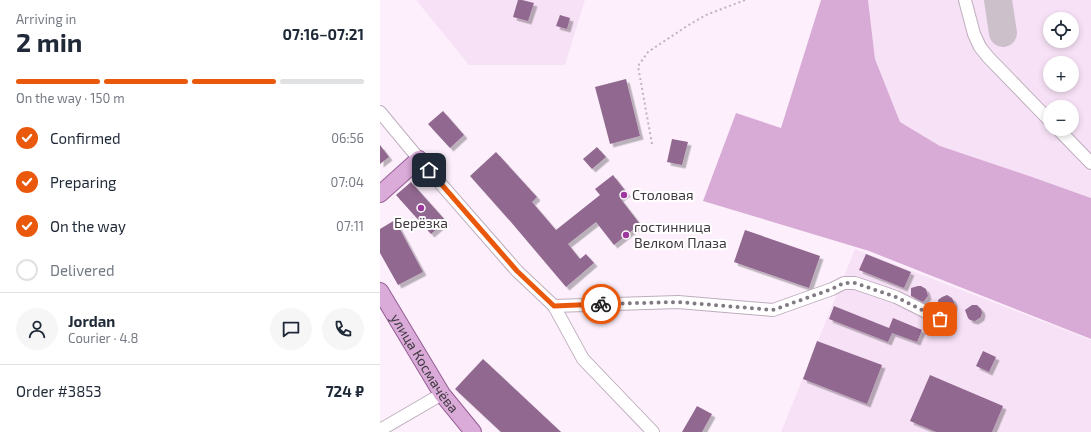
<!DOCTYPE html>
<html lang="en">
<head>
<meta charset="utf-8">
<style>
	:root { --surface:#fff; --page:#f6f6f7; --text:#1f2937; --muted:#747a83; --line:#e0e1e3; --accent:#ea580c }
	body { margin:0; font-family:"Exo 2",sans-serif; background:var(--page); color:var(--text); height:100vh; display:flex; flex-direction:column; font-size:15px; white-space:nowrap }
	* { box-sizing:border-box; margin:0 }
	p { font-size:13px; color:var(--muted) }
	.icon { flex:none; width:22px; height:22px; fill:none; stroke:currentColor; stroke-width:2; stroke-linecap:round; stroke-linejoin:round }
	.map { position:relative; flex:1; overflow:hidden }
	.side { display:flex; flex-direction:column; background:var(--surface); width:380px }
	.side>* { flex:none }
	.buttons { position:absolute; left:663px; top:12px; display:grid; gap:8px }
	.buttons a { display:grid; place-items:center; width:36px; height:36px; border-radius:50%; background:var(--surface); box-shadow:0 2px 6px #0003; font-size:20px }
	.pin { position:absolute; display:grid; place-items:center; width:34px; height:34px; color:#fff; margin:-17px; border-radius:8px; box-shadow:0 2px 6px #0006 }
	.courier { position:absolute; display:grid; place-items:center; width:40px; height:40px; margin:-20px; border:3px solid #ea580c; border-radius:50%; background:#fff; color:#222; box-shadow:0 1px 5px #0007 }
	.overview em { font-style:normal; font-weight:700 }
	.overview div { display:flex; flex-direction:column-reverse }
	.overview { display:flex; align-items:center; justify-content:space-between; height:68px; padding:0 16px }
	h1 { font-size:26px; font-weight:700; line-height:30px }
	.bar { display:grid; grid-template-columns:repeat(4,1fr); gap:6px 4px; align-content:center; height:48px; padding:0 16px }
	.bar i { height:5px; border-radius:3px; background:var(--line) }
	.bar .selected { background:var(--accent) }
	.bar p { grid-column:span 4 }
	.line { display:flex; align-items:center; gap:10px; padding:0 16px; border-top:1px solid var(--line) }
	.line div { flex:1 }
	.round { display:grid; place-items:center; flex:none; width:42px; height:42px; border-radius:21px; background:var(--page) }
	ol { padding:0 16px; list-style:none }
	li { display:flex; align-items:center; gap:12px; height:44px }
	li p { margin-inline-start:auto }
	li .icon { padding:4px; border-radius:50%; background:var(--accent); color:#fff; stroke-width:4 }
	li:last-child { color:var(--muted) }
	li i { width:22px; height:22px; border:2px solid var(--line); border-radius:50% }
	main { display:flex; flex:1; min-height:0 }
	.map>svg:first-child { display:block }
</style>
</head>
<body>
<main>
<section class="side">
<div class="overview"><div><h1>2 min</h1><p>Arriving in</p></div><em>07:16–07:21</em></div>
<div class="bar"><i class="selected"></i><i class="selected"></i><i class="selected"></i><i></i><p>On the way · 150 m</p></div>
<ol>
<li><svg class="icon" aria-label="check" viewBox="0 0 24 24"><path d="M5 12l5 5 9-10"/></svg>Confirmed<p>06:56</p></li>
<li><svg class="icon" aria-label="check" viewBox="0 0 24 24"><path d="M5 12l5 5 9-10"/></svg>Preparing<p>07:04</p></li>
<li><svg class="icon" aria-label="check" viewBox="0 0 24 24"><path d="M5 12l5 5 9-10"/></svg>On the way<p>07:11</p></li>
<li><i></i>Delivered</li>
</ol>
<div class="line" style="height:72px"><a class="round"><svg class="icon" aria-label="person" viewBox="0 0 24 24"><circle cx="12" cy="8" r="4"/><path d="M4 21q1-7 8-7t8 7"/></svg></a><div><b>Jordan</b><p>Courier · 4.8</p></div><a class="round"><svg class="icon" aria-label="chat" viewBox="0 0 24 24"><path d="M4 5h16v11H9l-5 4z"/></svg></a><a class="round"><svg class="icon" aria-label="phone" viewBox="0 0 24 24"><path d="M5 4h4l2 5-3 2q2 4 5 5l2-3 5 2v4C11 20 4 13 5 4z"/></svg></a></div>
<div class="line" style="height:52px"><div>Order #3853</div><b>724 ₽</b></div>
</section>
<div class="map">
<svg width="711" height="432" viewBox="0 0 711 432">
	<defs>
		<filter id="shadow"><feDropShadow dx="3.5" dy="3.5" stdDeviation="0" flood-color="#0004"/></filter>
	</defs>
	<rect width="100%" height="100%" fill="#fdf0fc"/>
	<g fill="#f7e1f6" fill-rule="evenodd">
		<path d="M36 0H205L185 65H89Z"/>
		<path d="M488 0H711V198L655 178 560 146 520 122 495 59ZM670 19H692V41H670ZM670 63H692V85H670ZM670 107H692V129H670Z"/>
		<path d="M475 249 711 340V432H401Z"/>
	</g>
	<path fill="#d7abd5" d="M441 0H488L495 59 520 122 560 146 655 178 711 198V339L489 251 323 201 356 113 401 128Z"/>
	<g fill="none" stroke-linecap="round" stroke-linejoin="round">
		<path stroke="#ccc0cb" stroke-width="28" d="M618 0 623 33"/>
	</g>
	<g fill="#91688f" filter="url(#shadow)">
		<path d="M138 0H142L154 3 148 21 133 17Z"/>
		<path d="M180 15 190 18 187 29 176 26Z"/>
		<path d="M246 79 260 136 230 144 215 87Z"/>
		<path d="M63 111 84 135 70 148 48 124Z"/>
		<path d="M292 139 308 142 302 165 287 162Z"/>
		<path d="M0 145 9 157 0 164Z"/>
		<path d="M217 147 226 157 212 169 203 159Z"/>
		<path d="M116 152 157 197 152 202 176 230 220 195 215 189 233 175 247 193 240 198 260 224 234 245 216 222 188 244 200 259 206 254 214 263 186 287 131 222 90 176Z"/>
		<path d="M31 182 66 221 51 234 16 195Z"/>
		<path d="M15 220 43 272 18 285 0 253V229Z"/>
		<path d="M365 230 440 256 429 288 354 262Z"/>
		<path d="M486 254 531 272 524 288 479 270Z"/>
		<path d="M538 286H541L546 289 548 296 543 302 531 296V288Z"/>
		<path d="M567 295 572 298 574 302V307L571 310 566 312 561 310 559 308 558 300 562 297Z"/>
		<path d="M592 305H597L601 309 602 312 601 317 595 321 590 320 588 318 585 310Z"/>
		<path d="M454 306 509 328 513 318 542 330 537 342 512 333 508 342 449 319Z"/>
		<path d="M437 341 502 365 487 404 423 379Z"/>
		<path d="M603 351 616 357 609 372 596 366Z"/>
		<path d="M103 359 181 432H121L75 389Z"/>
		<path d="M550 375 623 406 612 432H556L530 421Z"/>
		<path d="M317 406 332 414 322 432H302Z"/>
	</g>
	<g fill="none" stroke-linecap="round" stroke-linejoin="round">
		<defs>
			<g id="minor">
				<path d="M585 0 594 34 600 47 608 57 670 121"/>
				<path d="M0 112 39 159 137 271 174 306 203 359 273 432"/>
				<path d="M678 129 711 163"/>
				<path d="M174 306 298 302 393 310 452 289 464 283H475L516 297 560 319"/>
				<path d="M0 430 62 394"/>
			</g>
			<g id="major">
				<path d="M0 194 39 159"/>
				<path id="s1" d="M0 291 62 394 93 432"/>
			</g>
		</defs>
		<use href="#minor" stroke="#beaebd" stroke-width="14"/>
		<use href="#major" stroke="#945e93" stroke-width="18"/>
		<path stroke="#beb3bd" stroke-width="2" stroke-dasharray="2 3" stroke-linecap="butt" d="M272 144 258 66 268 52 307 26 326 15 365 0"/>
		<use href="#minor" stroke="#fff" stroke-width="12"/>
		<use href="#major" stroke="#daaad9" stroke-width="16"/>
	</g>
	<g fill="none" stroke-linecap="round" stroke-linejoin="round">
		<path stroke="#827a82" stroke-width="4" stroke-dasharray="0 7.2" d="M221 304 298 302 393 310 452 289 464 283H475L516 297 560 319"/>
		<path stroke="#ea580c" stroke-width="5" d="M49 170 137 271 174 306 221 304"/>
	</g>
	<g fill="#9d389e" stroke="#fff" stroke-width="1.5">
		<circle cx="244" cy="195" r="4"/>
		<circle cx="41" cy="208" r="4"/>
		<circle cx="246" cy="235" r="4"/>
	</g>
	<g text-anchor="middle" stroke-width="4" stroke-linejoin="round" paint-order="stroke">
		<g font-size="14" fill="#403a40" stroke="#fff" text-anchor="start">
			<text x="252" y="200">Столовая</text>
			<text x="41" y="228" text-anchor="middle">Берёзка</text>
			<text x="254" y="232">гостинница<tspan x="254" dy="16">Велком Плаза</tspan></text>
		</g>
		<g font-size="14" fill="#403a40" stroke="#fff">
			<text dy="5" stroke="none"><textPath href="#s1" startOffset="85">улица Космачёва</textPath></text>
		</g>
	</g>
</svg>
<div class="buttons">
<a><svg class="icon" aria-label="locate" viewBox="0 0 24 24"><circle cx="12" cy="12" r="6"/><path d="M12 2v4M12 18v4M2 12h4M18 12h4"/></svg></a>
<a>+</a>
<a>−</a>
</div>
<div class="pin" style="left:560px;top:319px;background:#ea580c"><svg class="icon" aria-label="bag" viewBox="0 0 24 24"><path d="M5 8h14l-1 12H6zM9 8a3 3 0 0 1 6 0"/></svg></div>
<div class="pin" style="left:49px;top:170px;background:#1f2937"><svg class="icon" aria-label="home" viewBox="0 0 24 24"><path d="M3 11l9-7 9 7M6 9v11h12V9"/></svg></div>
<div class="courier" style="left:221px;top:304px"><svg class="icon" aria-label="bike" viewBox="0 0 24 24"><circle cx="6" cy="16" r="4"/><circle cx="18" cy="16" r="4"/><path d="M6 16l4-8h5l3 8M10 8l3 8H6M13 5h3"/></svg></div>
</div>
</main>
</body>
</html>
